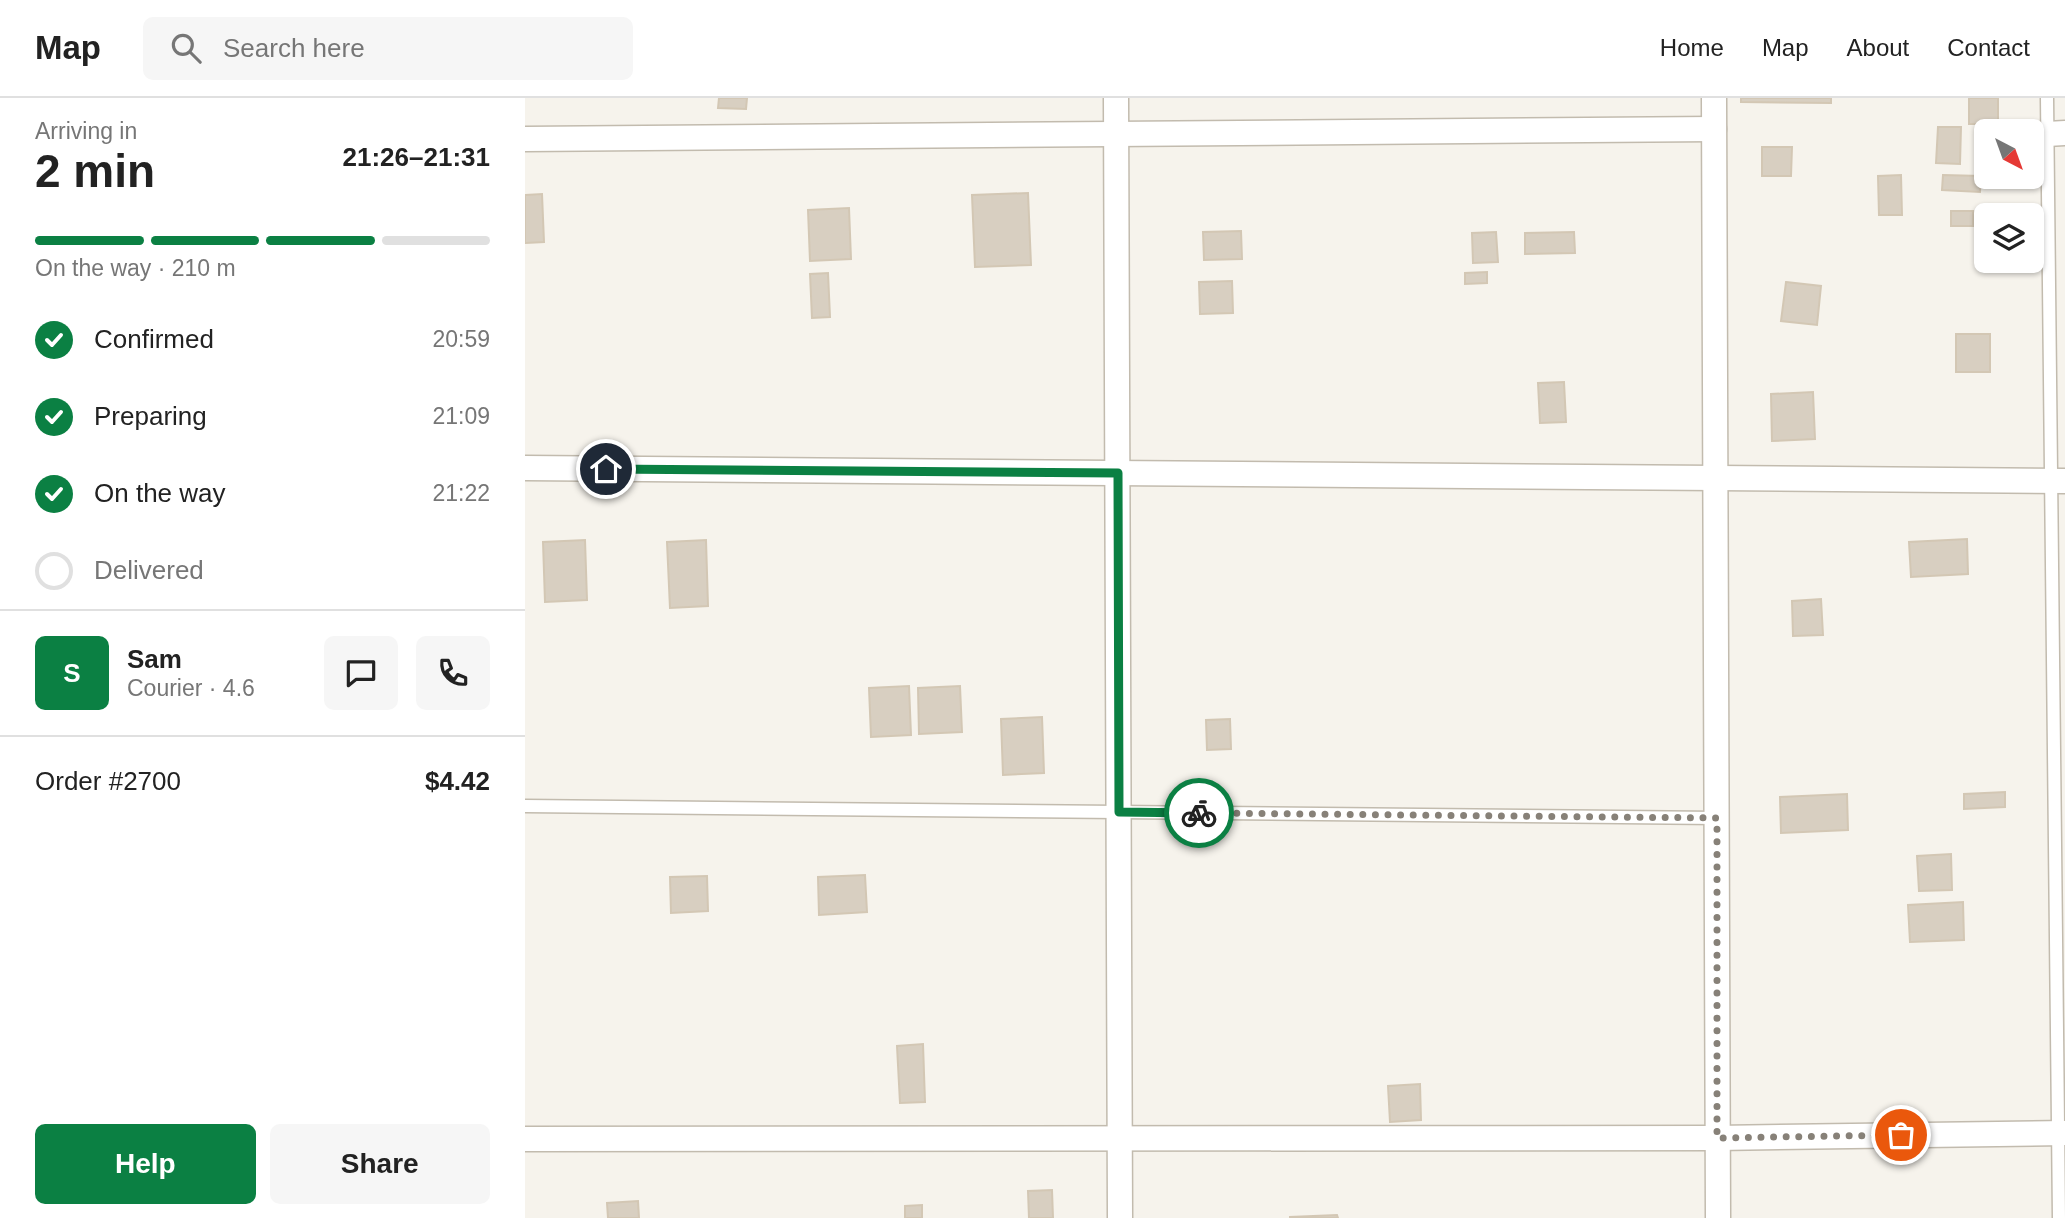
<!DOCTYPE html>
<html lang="en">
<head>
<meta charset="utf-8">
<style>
	:root { --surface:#fff; --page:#f6f6f6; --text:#222; --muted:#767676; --line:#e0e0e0; --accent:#0b8043 }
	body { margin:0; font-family:Arial,sans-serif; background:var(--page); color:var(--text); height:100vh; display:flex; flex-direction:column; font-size:26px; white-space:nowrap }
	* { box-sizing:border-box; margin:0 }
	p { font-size:23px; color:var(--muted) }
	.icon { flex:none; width:38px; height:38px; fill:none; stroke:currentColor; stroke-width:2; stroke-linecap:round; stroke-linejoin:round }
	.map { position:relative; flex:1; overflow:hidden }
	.drawer { display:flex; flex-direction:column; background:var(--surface); width:525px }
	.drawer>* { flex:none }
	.needle { width:46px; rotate:139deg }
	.tools { position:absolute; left:1449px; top:21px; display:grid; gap:14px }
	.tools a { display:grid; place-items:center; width:70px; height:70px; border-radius:10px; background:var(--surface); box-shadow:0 2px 5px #0004; font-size:35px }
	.pin { position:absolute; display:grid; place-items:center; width:60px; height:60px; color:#fff; margin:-30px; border:4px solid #fff; border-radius:50%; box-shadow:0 2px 7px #0007 }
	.courier { position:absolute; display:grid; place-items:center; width:70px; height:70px; margin:-35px; border:5px solid #0b8043; border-radius:50%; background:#fff; color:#222; box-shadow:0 2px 9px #0007 }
	.headline em { font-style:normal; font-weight:600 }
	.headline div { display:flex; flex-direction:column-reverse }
	.headline { display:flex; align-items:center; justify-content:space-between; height:119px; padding:0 35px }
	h1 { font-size:46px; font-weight:600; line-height:52px }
	.bar { display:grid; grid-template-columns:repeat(4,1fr); gap:10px 7px; align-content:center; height:84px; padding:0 35px }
	.bar i { height:9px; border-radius:5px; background:var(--line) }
	.bar .on { background:var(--accent) }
	.bar p { grid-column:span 4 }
	.line { display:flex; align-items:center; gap:18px; padding:0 35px; border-top:2px solid var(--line) }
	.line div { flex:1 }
	.round { display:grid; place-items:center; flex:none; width:74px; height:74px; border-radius:10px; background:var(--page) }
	ol { padding:0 35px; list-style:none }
	li { display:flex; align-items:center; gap:21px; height:77px }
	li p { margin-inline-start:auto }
	li .icon { padding:7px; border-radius:50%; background:var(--accent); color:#fff; stroke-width:4 }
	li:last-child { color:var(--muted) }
	li i { width:38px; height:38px; border:4px solid var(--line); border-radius:50% }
	.cta { display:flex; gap:14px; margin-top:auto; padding:14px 35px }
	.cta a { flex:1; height:80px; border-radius:10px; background:var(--accent); color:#fff; font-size:28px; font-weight:600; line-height:80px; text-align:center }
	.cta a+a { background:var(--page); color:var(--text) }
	header { display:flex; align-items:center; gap:42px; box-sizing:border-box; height:98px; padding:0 35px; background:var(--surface); border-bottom:2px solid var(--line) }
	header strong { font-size:33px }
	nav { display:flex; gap:38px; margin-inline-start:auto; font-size:24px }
	.search { width:490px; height:63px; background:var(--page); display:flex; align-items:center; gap:18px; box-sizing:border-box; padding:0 24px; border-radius:10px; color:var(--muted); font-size:26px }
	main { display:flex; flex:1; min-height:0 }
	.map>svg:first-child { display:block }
</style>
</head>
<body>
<header>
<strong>Map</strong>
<div class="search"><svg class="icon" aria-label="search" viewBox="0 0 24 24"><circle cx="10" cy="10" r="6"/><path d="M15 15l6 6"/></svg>Search here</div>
<nav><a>Home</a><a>Map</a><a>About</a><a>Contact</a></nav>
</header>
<main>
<section class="drawer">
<div class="headline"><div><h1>2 min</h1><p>Arriving in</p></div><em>21:26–21:31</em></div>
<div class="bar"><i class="on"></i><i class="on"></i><i class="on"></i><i></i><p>On the way · 210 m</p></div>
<ol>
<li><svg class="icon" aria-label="check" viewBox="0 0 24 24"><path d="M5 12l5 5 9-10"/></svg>Confirmed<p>20:59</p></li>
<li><svg class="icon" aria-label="check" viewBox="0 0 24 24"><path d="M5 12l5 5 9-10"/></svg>Preparing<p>21:09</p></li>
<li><svg class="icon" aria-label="check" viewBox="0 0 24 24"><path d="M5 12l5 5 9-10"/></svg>On the way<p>21:22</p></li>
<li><i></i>Delivered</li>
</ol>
<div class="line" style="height:126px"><b class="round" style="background:var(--accent);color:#fff">S</b><div><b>Sam</b><p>Courier · 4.6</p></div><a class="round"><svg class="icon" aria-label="chat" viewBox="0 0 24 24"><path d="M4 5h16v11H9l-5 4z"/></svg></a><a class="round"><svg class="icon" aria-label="phone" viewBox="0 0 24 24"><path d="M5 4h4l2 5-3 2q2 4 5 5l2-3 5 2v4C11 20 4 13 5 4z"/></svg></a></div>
<div class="line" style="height:91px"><div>Order #2700</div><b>$4.42</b></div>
<div class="cta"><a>Help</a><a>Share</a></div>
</section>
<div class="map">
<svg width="1540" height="1120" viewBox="0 0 1540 1120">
	<rect width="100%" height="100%" fill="#f6f3ec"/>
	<g fill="#d8cfc1" stroke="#d3c7b4" stroke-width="2">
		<path d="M194 0H222L221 11 193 10Z"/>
		<path d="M1216 0H1306V5L1216 4Z"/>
		<rect x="1444" y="0" width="29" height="26"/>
		<path d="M1413 29H1436L1435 66 1411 65Z"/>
		<path d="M1237 49H1267L1266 78H1237Z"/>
		<path d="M1376 77 1377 117H1354L1353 78Z"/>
		<path d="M1418 77 1456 78 1455 94 1417 92Z"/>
		<path d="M503 95 506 167 450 169 447 97Z"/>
		<path d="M17 96 19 144 0 145V97Z"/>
		<path d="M324 110 326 161 285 163 283 112Z"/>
		<rect x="1426" y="113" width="22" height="15"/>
		<path d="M716 133 717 161 679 162 678 134Z"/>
		<path d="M971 134 973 164 948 165 947 135Z"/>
		<path d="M1049 134 1050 155 1000 156V135Z"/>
		<path d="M962 174V185L940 186V175Z"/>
		<path d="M303 175 305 219 287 220 285 176Z"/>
		<path d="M707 183 708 215 675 216 674 184Z"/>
		<path d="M1261 184 1296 188 1292 227 1256 223Z"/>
		<rect x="1431" y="236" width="34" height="38"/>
		<path d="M1039 284 1041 324 1015 325 1013 285Z"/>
		<path d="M1288 294 1290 341 1247 343 1246 296Z"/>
		<path d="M1442 441 1443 476 1386 479 1384 444Z"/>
		<path d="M60 442 62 502 20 504 18 444Z"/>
		<path d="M181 442 183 508 145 510 142 444Z"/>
		<path d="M1296 501 1298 537 1268 538 1267 503Z"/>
		<path d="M384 588 386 637 346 639 344 590Z"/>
		<path d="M435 588 437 634 394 636 393 590Z"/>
		<path d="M517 619 519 675 478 677 476 621Z"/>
		<path d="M705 621 706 651 682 652 681 622Z"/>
		<path d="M1480 694V709L1439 711V696Z"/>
		<path d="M1322 696 1323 732 1256 735 1255 699Z"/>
		<path d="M1426 756 1427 792 1394 793 1392 758Z"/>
		<path d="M340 777 342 814 294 817 293 779Z"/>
		<path d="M182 778 183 813 146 815 145 779Z"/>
		<path d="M1438 804 1439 842 1385 844 1383 807Z"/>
		<path d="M398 946 400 1004 375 1005 372 948Z"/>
		<path d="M895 986 896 1022 865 1024 863 988Z"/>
		<path d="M527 1092 528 1120H504L503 1093Z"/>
		<path d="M113 1103 114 1120H83L82 1105Z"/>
		<path d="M397 1107V1120H380V1108Z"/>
		<path d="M812 1117 813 1120H765V1119Z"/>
	</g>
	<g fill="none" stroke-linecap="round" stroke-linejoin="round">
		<defs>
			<g id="lane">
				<path d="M1522 0 1534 1120"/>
				<path d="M0 708 1192 720"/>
			</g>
			<g id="street">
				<path d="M591 0 595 1120"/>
				<path d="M1189 0 1193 1120"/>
				<path d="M1522 36 1540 35"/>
				<path d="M0 41 1189 31"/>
				<path d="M0 370 1540 383"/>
				<path d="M0 1041 1192 1040 1540 1035"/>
			</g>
		</defs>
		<use href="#lane" stroke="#c2bbae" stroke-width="15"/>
		<use href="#street" stroke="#c2bbae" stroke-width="27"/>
		<use href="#lane" stroke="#fff" stroke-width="12"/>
		<use href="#street" stroke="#fff" stroke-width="24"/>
	</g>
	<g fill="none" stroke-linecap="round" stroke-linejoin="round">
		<path stroke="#878178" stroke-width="7" stroke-dasharray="0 12.6" d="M674 715 1192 720V1040L1376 1037"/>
		<path stroke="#0b8043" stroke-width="9" d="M81 371 593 375 594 714 674 715"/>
	</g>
</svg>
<div class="tools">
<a><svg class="needle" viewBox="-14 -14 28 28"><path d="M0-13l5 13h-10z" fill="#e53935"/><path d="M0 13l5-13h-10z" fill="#767676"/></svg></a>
<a><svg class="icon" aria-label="layers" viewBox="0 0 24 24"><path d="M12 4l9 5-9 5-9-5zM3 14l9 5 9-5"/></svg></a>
</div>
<div class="pin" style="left:1376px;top:1037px;background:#ea580c"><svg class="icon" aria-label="bag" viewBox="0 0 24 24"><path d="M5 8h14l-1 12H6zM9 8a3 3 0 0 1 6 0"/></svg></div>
<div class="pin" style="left:81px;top:371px;background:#1f2937"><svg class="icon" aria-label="home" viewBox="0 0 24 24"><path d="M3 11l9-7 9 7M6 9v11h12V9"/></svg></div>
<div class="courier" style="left:674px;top:715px"><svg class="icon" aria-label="bike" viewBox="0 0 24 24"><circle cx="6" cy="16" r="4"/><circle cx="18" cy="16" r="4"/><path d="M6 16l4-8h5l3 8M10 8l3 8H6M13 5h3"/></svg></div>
</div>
</main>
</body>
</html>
